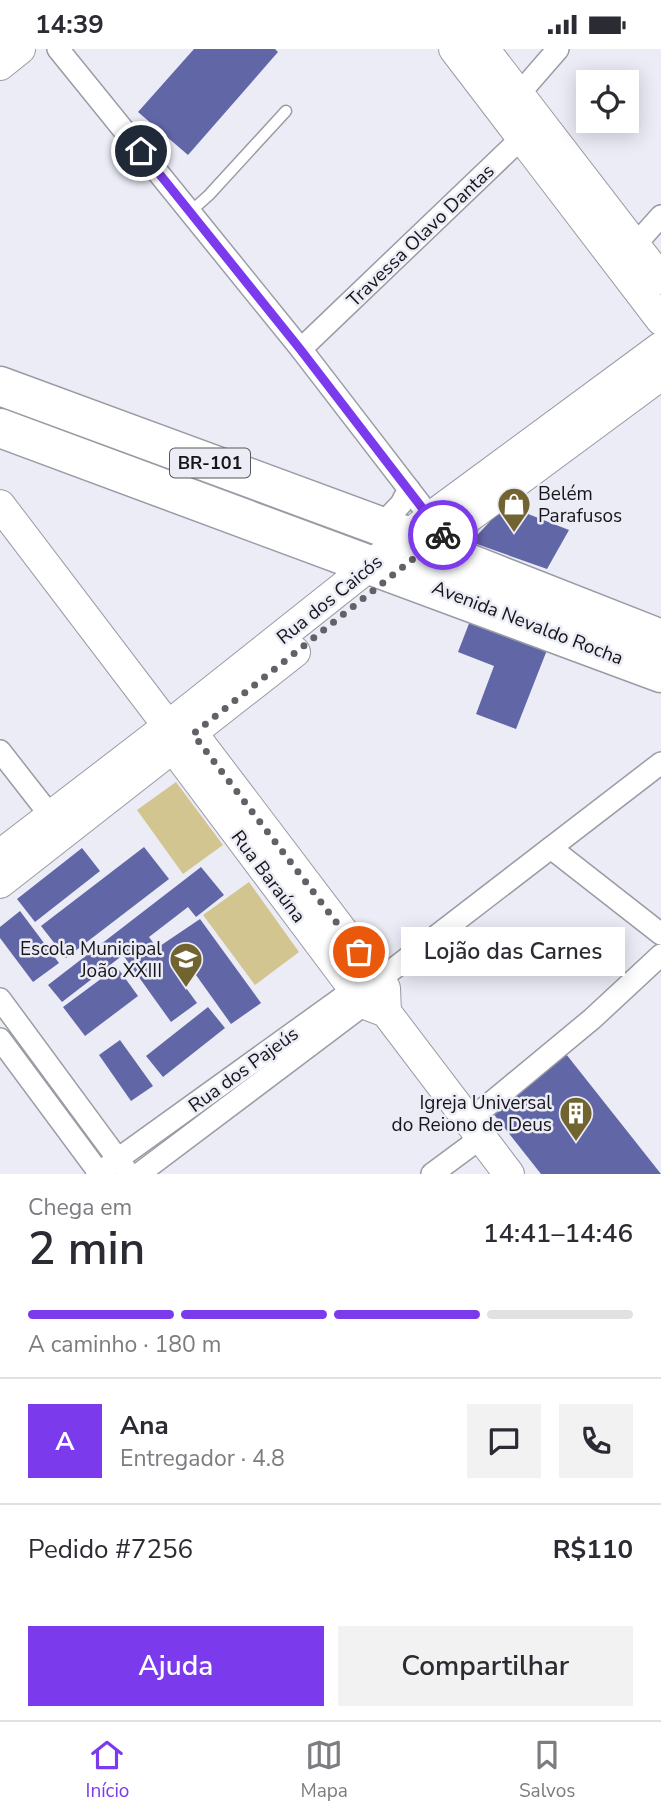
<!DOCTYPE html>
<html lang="pt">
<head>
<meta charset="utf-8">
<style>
	:root { --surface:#fff; --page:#f2f2f3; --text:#2b2b33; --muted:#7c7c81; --line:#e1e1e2; --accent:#7c3aed }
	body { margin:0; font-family:"Nunito Sans",sans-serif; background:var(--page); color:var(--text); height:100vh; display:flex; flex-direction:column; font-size:26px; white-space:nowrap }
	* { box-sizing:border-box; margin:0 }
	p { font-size:23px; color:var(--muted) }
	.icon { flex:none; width:38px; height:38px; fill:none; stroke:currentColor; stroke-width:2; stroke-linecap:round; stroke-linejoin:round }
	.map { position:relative; height:1125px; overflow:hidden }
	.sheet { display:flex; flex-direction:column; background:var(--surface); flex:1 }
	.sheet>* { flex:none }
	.tools { position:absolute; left:576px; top:21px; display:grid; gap:14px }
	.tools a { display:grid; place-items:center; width:63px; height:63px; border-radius:0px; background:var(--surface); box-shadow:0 4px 18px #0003; font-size:35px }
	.pin { position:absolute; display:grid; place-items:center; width:60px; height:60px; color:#fff; margin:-30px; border:4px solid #fff; border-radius:50%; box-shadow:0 2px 7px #0007 }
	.courier { position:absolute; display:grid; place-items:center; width:70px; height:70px; margin:-35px; border:5px solid #7c3aed; border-radius:50%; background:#fff; color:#222; box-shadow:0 2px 9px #0007 }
	.bubble { position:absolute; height:49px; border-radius:0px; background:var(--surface); box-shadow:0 4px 18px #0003; font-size:23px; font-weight:600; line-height:49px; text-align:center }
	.head em { font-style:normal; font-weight:600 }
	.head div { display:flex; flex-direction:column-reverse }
	.head { display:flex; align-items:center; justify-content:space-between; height:119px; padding:0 28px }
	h1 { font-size:46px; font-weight:600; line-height:52px }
	.bar { display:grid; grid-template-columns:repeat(4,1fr); gap:10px 7px; align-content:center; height:84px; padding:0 28px }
	.bar i { height:9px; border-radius:5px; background:var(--line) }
	.bar .selected { background:var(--accent) }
	.bar p { grid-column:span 4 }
	.line { display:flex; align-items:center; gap:18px; padding:0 28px; border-top:2px solid var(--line) }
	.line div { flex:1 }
	.round { display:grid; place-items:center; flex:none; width:74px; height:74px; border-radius:0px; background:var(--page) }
	.primary-button { display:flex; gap:14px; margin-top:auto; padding:14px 28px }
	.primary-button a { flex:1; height:80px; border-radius:0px; background:var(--accent); color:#fff; font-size:28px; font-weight:600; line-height:80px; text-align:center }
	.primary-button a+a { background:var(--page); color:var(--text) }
	.status { display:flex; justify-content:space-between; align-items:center; height:49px; padding:0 35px; background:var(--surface); direction:ltr }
	.status svg { height:19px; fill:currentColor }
	.tabs { display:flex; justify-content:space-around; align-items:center; height:98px; border-top:2px solid var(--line); background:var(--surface); font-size:19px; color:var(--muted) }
	.tabs a { display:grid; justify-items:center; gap:4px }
	.tabs .selected { color:var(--accent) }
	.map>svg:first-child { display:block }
</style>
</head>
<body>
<div class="status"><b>14:39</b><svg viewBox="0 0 49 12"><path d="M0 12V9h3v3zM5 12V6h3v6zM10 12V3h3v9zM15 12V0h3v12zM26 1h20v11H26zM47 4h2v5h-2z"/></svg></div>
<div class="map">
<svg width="661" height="1125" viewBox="0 0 661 1125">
	<rect width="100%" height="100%" fill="#ebecf6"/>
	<g fill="#d3c590">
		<path d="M176 733 223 796 183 825 137 761Z"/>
		<path d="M249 833 299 903 255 936 203 866Z"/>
	</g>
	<g fill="#6166a6">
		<path d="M194 0H275L278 3 188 106 138 63Z"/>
		<path d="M505 456 569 481 547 520 471 493Z"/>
		<path d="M470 572 547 601 516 680 476 665 494 617 458 603Z"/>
		<path d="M144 798 169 830 66 909 41 877Z"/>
		<path d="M82 799 100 822 35 873 17 850Z"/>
		<path d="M201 818 224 846 196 868 188 858 149 888 157 899 200 870 261 954 231 975 186 912 173 921 197 954 171 973 123 906 62 953 48 936Z"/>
		<path d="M20 862 59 914 33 933 0 889V878Z"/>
		<path d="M117 918 138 947 85 987 63 958Z"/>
		<path d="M208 958 225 979 163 1028 146 1007Z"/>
		<path d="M120 991 153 1037 131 1052 99 1006Z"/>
		<path d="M566 1005 661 1125H541L492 1063Z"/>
	</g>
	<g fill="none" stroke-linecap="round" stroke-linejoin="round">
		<defs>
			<path id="lane" d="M190 163 209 146 286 62"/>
			<g id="street">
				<path d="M58 0 301 300 438 478"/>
				<path d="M511 54 558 0"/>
				<path d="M627 205 661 167"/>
				<path d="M301 300 532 79"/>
				<path d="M380 477 401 455 409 440"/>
				<path d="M0 702 50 766"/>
				<path d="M551 799 661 885"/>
				<path d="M0 950 126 1121"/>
				<path d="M0 990 100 1125"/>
				<path d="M470 1071 592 970 661 906"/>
				<path d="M97 1125 375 925 392 921 661 714"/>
				<path d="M139 1125 374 948"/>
				<path d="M432 1125 482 1088"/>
			</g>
			<g id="secondary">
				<path d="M454 0 661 271"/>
				<path d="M484 0 661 230"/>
				<path d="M0 16 20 0"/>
				<path d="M0 456 168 677 174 700 365 955 386 963 509 1125"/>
				<path d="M419 505 661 326"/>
				<path d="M175 679 193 685 375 925 385 939 386 963"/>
				<path d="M0 806 168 677 440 461 661 298"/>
				<path d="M0 834 295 603"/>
			</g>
			<g id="highway">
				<path d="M0 337 407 487 450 507 661 590"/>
				<path d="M0 379 661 624"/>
			</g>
		</defs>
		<use href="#lane" stroke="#9a9ca5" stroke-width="13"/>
		<use href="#street" stroke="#9a9ca5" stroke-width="24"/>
		<use href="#secondary" stroke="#9a9ca5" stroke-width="32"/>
		<use href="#highway" stroke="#9a9ca5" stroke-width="41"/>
		<use href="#lane" stroke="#fff" stroke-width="10"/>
		<use href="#street" stroke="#fff" stroke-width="21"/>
		<use href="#secondary" stroke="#fff" stroke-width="30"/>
		<use href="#highway" stroke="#fff" stroke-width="38"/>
	</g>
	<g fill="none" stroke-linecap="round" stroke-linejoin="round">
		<path stroke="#616167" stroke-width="7" stroke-dasharray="0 12.6" d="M359 903 193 685 443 486"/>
		<path stroke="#7c3aed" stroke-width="9" d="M141 102 300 300 443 486"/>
	</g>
	<defs>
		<symbol id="shop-pin" viewBox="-11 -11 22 30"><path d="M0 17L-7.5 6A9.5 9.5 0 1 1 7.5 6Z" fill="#716431" stroke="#ebecf6"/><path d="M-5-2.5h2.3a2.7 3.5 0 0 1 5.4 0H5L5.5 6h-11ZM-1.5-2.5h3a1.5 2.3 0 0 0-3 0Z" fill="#fff"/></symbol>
		<symbol id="school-pin" viewBox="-11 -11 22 30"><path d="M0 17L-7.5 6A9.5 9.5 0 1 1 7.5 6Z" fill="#716431" stroke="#ebecf6"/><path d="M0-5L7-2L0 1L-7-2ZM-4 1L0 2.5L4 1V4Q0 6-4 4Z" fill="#fff"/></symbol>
		<symbol id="building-pin" viewBox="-11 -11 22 30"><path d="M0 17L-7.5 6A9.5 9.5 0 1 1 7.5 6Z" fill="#716431" stroke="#ebecf6"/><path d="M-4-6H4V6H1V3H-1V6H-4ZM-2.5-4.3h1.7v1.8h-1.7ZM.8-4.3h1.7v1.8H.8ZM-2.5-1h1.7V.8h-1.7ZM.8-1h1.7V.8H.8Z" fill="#fff"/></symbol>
	</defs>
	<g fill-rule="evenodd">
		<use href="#shop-pin" x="495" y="436" width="38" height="52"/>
		<use href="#school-pin" x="167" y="891" width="38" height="52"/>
		<use href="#building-pin" x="557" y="1045" width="38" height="52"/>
	</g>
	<g text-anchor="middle" stroke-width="5" stroke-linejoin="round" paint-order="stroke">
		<rect fill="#ebecf6" stroke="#56565c" stroke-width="2" x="170" y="399.5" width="80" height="29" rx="5"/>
		<g font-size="18" font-weight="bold" fill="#16161a">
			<text x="210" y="420">BR-101</text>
		</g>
		<g font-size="19" fill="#16161a" stroke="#ebecf6">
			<text transform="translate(420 186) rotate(-44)" y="7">Travessa Olavo Dantas</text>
			<text transform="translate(329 550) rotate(-39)" y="7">Rua dos Caicós</text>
			<text transform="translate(528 573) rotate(21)" y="7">Avenida Nevaldo Rocha</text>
			<text transform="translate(269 827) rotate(53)" y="7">Rua Baraúna</text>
			<text transform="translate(243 1020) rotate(-36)" y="7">Rua dos Pajeús</text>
		</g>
		<g font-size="19" fill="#16161a" stroke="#ebecf6" text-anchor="end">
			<text x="538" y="451" text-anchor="start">Belém<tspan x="538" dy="22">Parafusos</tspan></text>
			<text x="162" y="906">Escola Municipal<tspan x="162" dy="22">João XXIII</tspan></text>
			<text x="552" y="1060">Igreja Universal<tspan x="552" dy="22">do Reiono de Deus</tspan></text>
		</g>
	</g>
</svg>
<div class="tools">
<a><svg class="icon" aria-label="locate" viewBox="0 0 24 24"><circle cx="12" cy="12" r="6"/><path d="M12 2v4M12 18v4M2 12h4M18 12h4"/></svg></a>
</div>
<div class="pin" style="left:359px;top:903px;background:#ea580c"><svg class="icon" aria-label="bag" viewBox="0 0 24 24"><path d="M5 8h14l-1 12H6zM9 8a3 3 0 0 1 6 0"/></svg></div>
<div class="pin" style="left:141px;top:102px;background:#1f2937"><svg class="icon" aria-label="home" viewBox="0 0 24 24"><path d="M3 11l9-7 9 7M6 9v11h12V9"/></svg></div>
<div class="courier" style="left:443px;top:486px"><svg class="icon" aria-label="bike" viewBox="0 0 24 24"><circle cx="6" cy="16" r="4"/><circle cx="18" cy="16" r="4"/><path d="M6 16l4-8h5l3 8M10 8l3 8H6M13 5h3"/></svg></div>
<div class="bubble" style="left:401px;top:878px;width:224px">Lojão das Carnes</div>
</div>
<section class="sheet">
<div class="head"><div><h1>2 min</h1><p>Chega em</p></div><em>14:41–14:46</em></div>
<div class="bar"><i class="selected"></i><i class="selected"></i><i class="selected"></i><i></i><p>A caminho · 180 m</p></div>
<div class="line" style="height:126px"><b class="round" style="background:var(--accent);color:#fff">A</b><div><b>Ana</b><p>Entregador · 4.8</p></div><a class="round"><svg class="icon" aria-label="chat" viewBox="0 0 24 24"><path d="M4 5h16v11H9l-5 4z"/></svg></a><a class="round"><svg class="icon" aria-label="phone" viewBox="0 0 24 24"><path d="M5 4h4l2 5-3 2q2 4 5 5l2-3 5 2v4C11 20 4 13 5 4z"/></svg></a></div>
<div class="line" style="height:91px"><div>Pedido #7256</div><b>R$110</b></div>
<div class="primary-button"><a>Ajuda</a><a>Compartilhar</a></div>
</section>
<nav class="tabs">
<a class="selected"><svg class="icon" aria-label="home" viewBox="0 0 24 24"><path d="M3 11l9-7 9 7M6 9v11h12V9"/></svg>Início</a>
<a><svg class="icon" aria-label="map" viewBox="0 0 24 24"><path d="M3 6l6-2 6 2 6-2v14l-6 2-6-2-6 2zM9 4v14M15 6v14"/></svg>Mapa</a>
<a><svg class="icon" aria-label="saved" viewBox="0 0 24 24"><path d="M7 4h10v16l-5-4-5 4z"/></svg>Salvos</a>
</nav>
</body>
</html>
